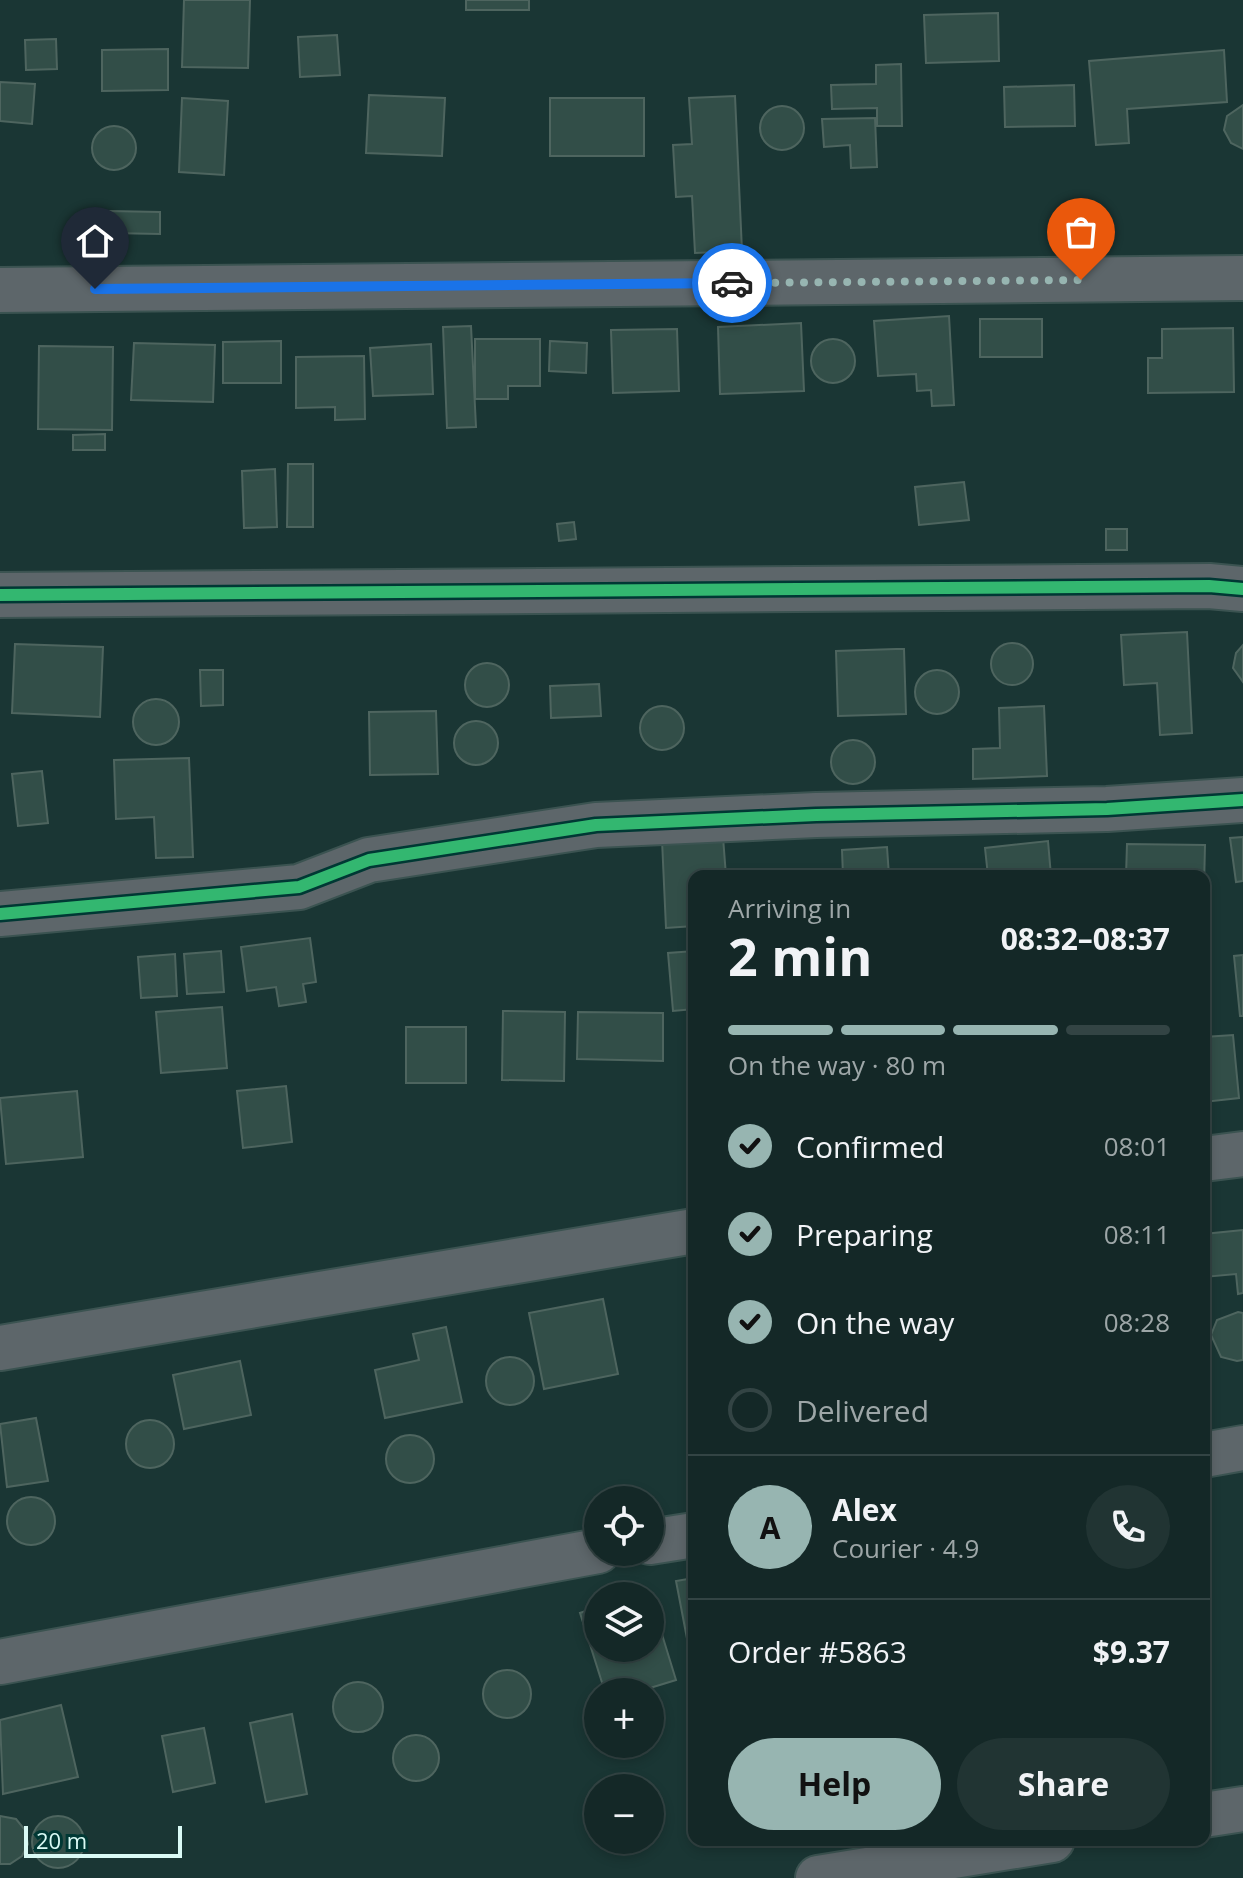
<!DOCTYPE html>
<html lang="en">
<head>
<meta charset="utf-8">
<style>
	:root { --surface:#142827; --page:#213433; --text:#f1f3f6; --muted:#9da6a7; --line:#344; --accent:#97b5b1 }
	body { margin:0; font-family:"Open Sans",sans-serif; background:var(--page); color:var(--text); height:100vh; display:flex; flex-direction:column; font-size:30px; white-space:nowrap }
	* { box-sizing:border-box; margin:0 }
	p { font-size:26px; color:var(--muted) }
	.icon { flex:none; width:44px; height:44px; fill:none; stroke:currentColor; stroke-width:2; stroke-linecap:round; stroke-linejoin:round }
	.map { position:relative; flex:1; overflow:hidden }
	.panel { position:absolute; left:688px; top:870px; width:522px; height:976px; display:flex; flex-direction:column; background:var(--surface); border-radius:16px; box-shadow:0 4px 12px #0003,0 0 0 2px var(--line) }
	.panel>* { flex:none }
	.controls { position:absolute; left:584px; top:1486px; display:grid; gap:16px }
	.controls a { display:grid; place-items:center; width:80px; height:80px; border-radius:50%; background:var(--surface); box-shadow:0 4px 12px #0003,0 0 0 2px var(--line); font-size:40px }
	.scale { position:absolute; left:24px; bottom:20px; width:158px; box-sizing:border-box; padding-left:8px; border:4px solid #dafaf5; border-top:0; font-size:22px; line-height:28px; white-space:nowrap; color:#dafaf5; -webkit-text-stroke:6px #003834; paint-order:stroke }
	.pin { position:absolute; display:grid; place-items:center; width:68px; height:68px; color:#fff; margin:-82px -34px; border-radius:50% 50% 50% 0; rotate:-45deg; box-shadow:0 0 8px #0007 }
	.pin .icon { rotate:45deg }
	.courier { position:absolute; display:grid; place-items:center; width:80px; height:80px; margin:-40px; border:6px solid #1a73e8; border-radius:50%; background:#fff; color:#222; box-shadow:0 2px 10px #0007 }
	.overview em { font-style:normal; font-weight:700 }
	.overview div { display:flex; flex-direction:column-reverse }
	.overview { display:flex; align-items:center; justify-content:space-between; height:136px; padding:0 40px }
	h1 { font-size:52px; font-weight:700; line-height:60px }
	.bar { display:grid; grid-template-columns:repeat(4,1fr); gap:12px 8px; align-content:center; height:96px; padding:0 40px }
	.bar i { height:10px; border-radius:6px; background:var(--line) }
	.bar .on { background:var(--accent) }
	.bar p { grid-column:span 4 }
	.line { display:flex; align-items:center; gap:20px; padding:0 40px; border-top:2px solid var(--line) }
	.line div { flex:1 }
	.round { display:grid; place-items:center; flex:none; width:84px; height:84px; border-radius:42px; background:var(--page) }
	ol { padding:0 40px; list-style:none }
	li { display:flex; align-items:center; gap:24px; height:88px }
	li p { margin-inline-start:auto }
	li .icon { padding:8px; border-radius:50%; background:var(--accent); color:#111; stroke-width:4 }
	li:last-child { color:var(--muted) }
	li i { width:44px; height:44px; border:4px solid var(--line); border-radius:50% }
	.primary-button { display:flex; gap:16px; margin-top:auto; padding:16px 40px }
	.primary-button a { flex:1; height:92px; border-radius:48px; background:var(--accent); color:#111; font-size:32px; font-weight:700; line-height:92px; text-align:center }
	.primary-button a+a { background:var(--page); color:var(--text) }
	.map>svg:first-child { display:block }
</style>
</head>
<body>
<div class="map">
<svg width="1243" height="1878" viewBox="0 0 1243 1878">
	<rect width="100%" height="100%" fill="#1a3634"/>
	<g fill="#324e48" stroke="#4e655f" stroke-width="2">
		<path d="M184 0H250L248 68 182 67Z"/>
		<rect x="466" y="0" width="63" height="10"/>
		<path d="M998 13 999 61 926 63 924 15Z"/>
		<path d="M337 35 340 75 300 77 298 37Z"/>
		<path d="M56 39 57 69 26 70 25 40Z"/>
		<path d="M168 49V90L102 91V50Z"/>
		<path d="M1224 50 1227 102 1127 109 1129 143 1096 145 1089 61Z"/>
		<path d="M901 64 902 126H877V108L832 109 831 85 876 84V65Z"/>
		<path d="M0 82 35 84 32 124 0 121Z"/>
		<path d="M1074 85 1075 126 1005 127 1004 87Z"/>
		<path d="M369 95 445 98 442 156 366 153Z"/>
		<path d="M735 96 742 251 695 253 692 196 676 197 673 145 692 144 689 98Z"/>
		<path d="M182 98 228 101 224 175 179 172Z"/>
		<rect x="550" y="98" width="94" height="58"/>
		<path d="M1243 105V149L1231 143 1224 130 1227 116Z"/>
		<circle cx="782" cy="128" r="22"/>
		<path d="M875 118 877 167 851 168 850 145 824 147 822 119Z"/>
		<circle cx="114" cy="148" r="22"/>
		<path d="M110 211 160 212V234L110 233Z"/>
		<path d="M949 316 954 405 932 406 931 390 917 391 916 374 878 376 874 321Z"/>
		<rect x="980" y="319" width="62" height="38"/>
		<path d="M801 323 804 391 720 394 718 327Z"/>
		<path d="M471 326 476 427 447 428 443 327Z"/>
		<path d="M1233 328 1234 392 1148 393V358H1162V329Z"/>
		<path d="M677 329 679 391 613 393 611 330Z"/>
		<circle cx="833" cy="361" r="22"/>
		<path d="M475 339H540V386H508V399H475Z"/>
		<path d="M281 341V383H223V342Z"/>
		<path d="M550 341 587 343 586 373 549 371Z"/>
		<path d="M134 343 215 345 213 402 131 400Z"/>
		<path d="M431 344 433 394 373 396 370 348Z"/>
		<path d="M39 346 113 347 112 430 38 429Z"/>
		<path d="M364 356 365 419 335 420V407L296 408V357Z"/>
		<path d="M105 434V450H73V435Z"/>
		<path d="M288 464H313V527H287Z"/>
		<path d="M275 469 277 527 244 528 242 471Z"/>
		<path d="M964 482 969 520 919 525 915 487Z"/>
		<path d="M574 522 576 539 559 541 557 524Z"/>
		<rect x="1106" y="529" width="21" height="21"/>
		<path d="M1187 632 1192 733 1160 735 1157 683 1124 685 1121 635Z"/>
		<circle cx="1012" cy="664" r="21"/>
		<path d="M15 644 103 647 100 717 12 713Z"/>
		<path d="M1243 645V682L1233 668 1236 653Z"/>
		<path d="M896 649H904L906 714 838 716 836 651Z"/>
		<circle cx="487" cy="685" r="22"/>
		<circle cx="937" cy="692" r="22"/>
		<path d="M200 670H223V705L201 706Z"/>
		<path d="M599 684 601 716 551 718 550 686Z"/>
		<circle cx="156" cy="722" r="23"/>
		<circle cx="662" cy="728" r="22"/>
		<path d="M1044 706 1047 776 973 779V749L1000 748 999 708Z"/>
		<path d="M436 711 438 774 370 775 369 712Z"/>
		<circle cx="476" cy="743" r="22"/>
		<circle cx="853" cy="762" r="22"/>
		<path d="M189 758 193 857 156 858 154 817 116 819 114 760Z"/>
		<path d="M42 771 48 823 18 826 12 774Z"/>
		<path d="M723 837 726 876H694V926L666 928 662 840Z"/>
		<path d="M1243 837V881L1236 882 1230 838Z"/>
		<path d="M1048 841 1051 876H988L985 848Z"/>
		<path d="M1127 844 1205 845 1204 887V876H1126Z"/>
		<path d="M887 847 889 876H843L842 850Z"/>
		<path d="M310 938 316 982 303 984 306 1002 279 1006 276 987 247 991 241 947Z"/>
		<path d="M221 951 224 992 187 994 184 954Z"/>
		<path d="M694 951V1009L673 1011 668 953Z"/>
		<path d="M175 954 177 996 141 998 138 957Z"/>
		<path d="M1243 955V1016H1240L1234 956Z"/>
		<path d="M222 1007 227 1068 161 1073 156 1012Z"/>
		<path d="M503 1011 565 1012 564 1081 502 1080Z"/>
		<path d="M578 1012 663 1013V1061L577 1059Z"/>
		<rect x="406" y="1027" width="60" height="56"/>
		<path d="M1233 1035 1239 1098 1204 1102V1037Z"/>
		<path d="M286 1086 292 1142 243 1148 237 1091Z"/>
		<path d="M77 1091 83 1157 6 1164 0 1098Z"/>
		<path d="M1243 1230V1293L1238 1294 1236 1274 1204 1277V1234Z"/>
		<path d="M603 1299 618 1374 544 1389 529 1313Z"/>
		<path d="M1238 1312 1243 1313V1360L1237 1361 1221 1357 1211 1335 1217 1320Z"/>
		<path d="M446 1327 462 1402 385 1418 375 1370 419 1360 413 1334Z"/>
		<circle cx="510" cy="1381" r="24"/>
		<path d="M240 1361 251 1415 184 1429 173 1375Z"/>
		<path d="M36 1418 48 1481 7 1487 0 1424Z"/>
		<circle cx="150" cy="1444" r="24"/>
		<circle cx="410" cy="1459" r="24"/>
		<circle cx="31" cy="1521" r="24"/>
		<path d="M694 1578V1648L689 1649 676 1581Z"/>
		<path d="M649 1592 676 1680 637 1692H605L580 1613 598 1607V1648H650V1596H635Z"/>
		<circle cx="507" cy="1694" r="24"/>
		<circle cx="358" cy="1707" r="25"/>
		<path d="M61 1705 78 1777 3 1794 0 1720Z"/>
		<path d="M292 1714 307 1794 266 1802 250 1723Z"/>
		<path d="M204 1728 215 1783 173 1792 162 1736Z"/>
		<circle cx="416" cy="1758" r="23"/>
		<circle cx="58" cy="1842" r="26"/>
		<path d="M0 1816 16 1819 25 1830 28 1844 22 1856 10 1864H0Z"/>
	</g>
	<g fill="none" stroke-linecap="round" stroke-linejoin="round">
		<defs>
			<g id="minor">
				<path d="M0 290 1243 278"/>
				<path d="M0 595 1209 586 1243 589"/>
				<path d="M0 914 299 887 369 860 596 825 816 815 1107 809 1243 800"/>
				<path d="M1204 1159 1243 1154"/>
				<path d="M0 1348 694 1231"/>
				<path d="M1204 1455 1243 1448"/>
				<path d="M650 1542 694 1535"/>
				<path d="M0 1662 598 1551"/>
				<path d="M1204 1815 1243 1809"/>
				<path d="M818 1878 1052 1840"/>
			</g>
		</defs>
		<use href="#minor" stroke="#3b5351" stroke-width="48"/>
		<use href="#minor" stroke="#5d666a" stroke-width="44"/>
		<defs>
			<g id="cycleway">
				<path d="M0 595 1209 586 1243 589"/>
				<path d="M0 914 299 887 369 860 596 825 816 815 1107 809 1243 800"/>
			</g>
		</defs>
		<use href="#cycleway" stroke="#003834" stroke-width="17"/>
		<use href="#cycleway" stroke="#33b770" stroke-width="12"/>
	</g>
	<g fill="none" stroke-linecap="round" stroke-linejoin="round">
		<path stroke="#97b5b1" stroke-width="8" stroke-dasharray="0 14.4" d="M732 283 1081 280"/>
		<path stroke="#1a73e8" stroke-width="10" d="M95 289 732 283"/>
	</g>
</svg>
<div class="controls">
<a><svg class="icon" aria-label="locate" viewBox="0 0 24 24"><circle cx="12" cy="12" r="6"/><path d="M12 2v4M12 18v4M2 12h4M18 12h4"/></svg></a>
<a><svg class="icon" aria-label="layers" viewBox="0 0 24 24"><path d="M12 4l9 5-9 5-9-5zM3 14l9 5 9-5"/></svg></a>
<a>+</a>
<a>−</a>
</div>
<div class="scale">20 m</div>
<div class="pin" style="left:1081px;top:280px;background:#ea580c"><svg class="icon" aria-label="bag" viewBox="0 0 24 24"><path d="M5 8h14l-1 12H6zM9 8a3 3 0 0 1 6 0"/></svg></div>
<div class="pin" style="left:95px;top:289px;background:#1f2937"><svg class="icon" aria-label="home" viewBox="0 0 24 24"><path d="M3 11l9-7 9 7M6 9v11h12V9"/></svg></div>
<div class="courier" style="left:732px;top:283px"><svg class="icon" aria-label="car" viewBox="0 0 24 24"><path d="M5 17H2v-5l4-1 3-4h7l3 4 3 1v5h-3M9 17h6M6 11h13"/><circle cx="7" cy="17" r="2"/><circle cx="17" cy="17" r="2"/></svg></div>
<section class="panel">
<div class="overview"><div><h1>2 min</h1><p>Arriving in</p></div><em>08:32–08:37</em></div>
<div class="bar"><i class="on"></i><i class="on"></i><i class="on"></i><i></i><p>On the way · 80 m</p></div>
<ol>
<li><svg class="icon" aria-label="check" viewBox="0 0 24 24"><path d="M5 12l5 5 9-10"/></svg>Confirmed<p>08:01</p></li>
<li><svg class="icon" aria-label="check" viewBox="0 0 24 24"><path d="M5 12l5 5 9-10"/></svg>Preparing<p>08:11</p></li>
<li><svg class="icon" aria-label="check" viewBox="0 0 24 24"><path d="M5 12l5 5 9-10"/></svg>On the way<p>08:28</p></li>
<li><i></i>Delivered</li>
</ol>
<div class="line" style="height:144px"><b class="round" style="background:var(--accent);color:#111">A</b><div><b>Alex</b><p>Courier · 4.9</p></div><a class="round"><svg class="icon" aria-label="phone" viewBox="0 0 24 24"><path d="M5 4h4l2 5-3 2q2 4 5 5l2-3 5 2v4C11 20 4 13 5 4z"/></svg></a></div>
<div class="line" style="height:104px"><div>Order #5863</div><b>$9.37</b></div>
<div class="primary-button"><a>Help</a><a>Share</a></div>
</section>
</div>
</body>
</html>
